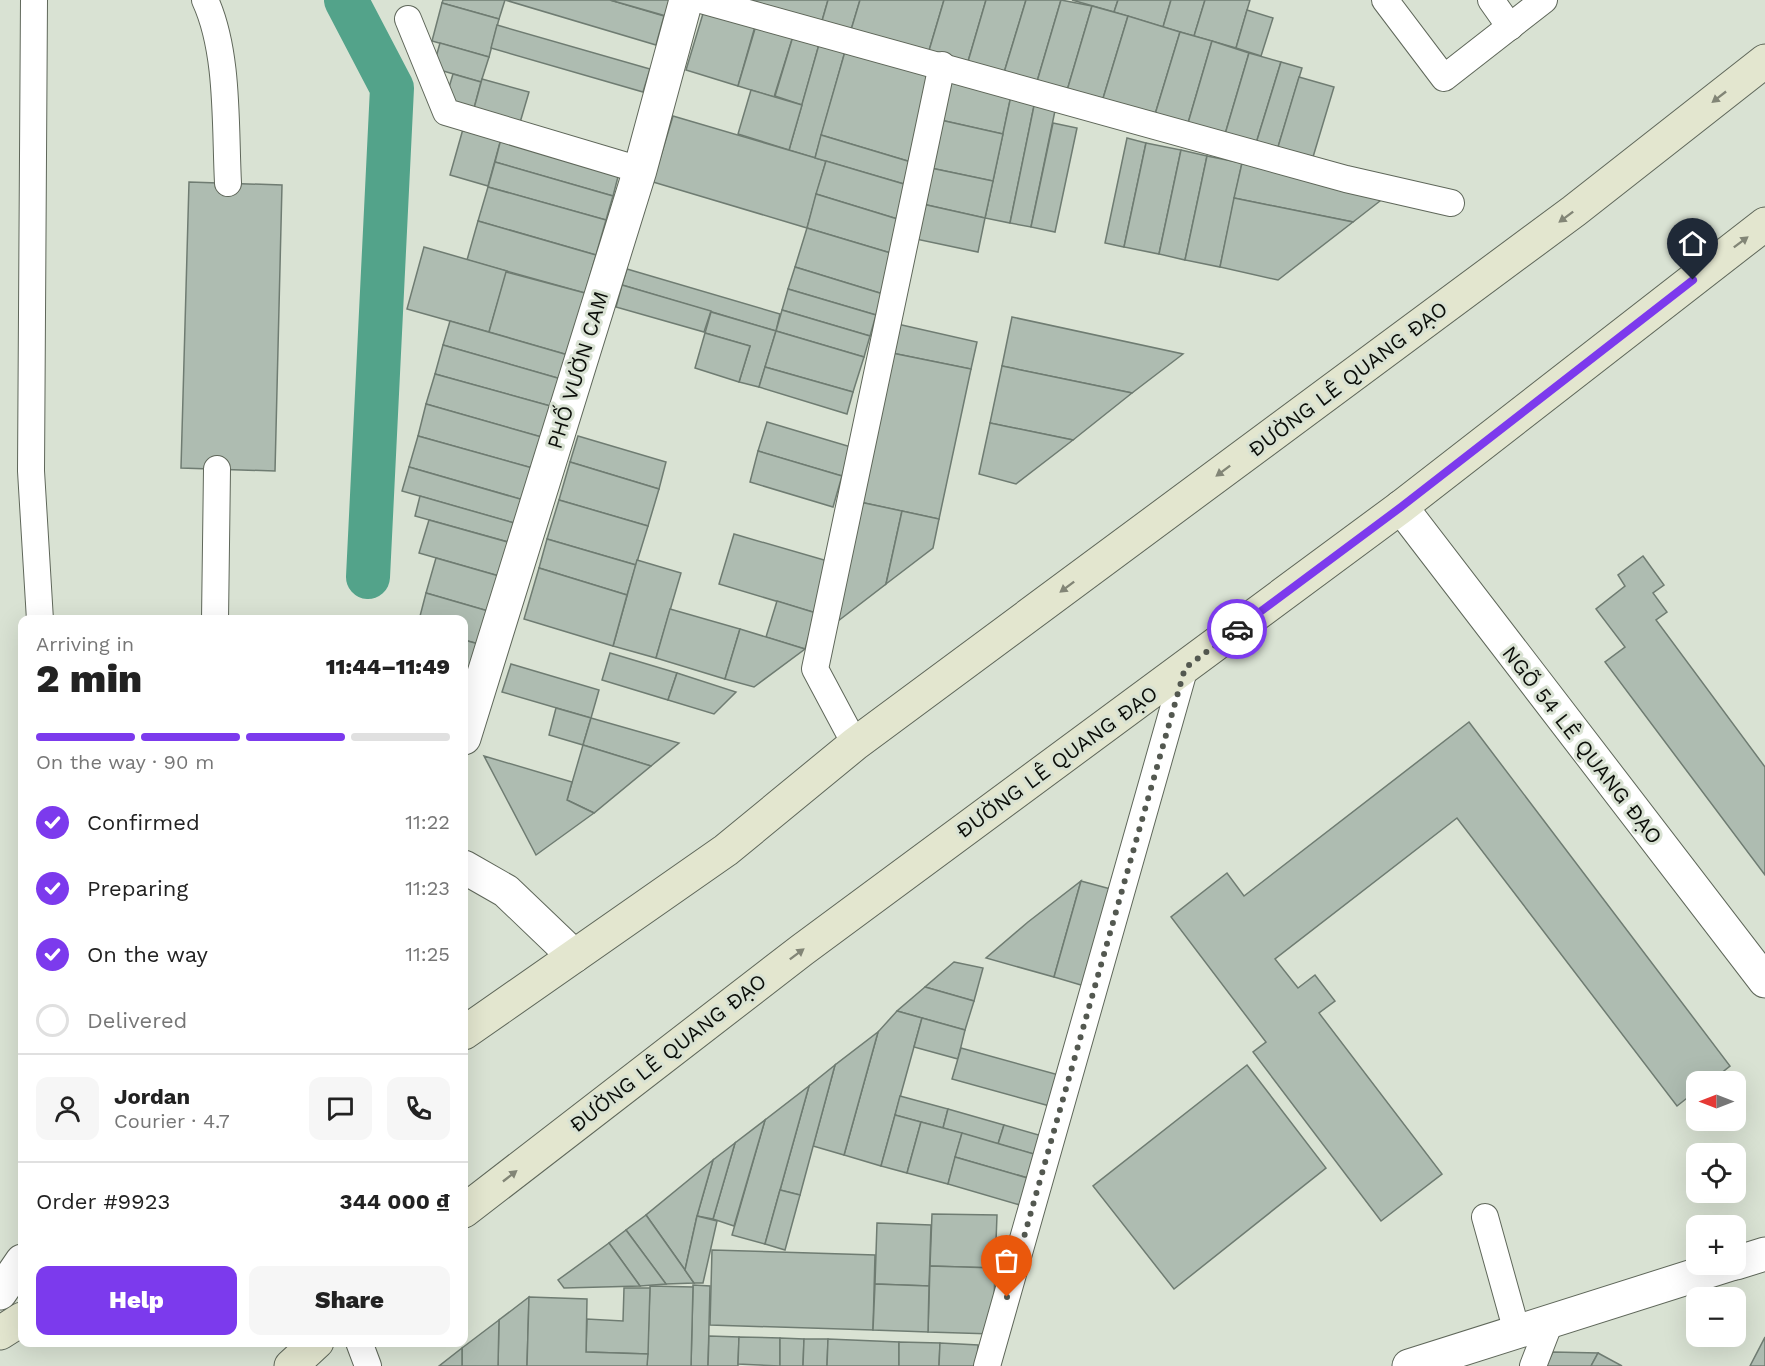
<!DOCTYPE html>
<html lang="en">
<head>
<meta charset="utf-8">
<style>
	:root { --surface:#fff; --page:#f6f6f6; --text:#222; --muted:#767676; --line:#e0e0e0; --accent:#7c3aed }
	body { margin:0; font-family:"Work Sans",sans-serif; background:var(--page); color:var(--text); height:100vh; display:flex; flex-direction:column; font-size:22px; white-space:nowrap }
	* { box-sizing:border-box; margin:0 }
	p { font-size:20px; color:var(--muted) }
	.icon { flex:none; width:33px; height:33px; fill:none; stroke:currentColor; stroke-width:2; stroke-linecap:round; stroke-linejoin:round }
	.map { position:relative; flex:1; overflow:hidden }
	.panel { position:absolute; left:18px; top:615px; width:450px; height:732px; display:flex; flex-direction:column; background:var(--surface); border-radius:12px; box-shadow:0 6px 24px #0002 }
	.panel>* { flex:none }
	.needle { width:39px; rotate:270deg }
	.controls { position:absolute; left:1686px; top:1071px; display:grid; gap:12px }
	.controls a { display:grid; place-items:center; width:60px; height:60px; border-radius:12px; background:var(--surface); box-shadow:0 6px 24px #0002; font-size:30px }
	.pin { position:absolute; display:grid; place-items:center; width:51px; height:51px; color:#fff; margin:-62px -26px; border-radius:50% 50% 50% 0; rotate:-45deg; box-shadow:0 0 6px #0007 }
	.pin .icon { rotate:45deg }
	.courier { position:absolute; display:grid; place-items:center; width:60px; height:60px; margin:-30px; border:4px solid #7c3aed; border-radius:50%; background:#fff; color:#222; box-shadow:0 2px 8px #0007 }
	.headline em { font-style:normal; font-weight:800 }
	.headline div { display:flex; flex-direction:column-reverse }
	.headline { display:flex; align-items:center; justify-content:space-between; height:102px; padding:0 18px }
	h1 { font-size:39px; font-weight:800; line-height:45px }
	.bar { display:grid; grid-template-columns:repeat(4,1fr); gap:9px 6px; align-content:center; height:72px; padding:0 18px }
	.bar i { height:8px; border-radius:4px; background:var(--line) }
	.bar .active { background:var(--accent) }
	.bar p { grid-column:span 4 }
	.line { display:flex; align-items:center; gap:15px; padding:0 18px; border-top:2px solid var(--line) }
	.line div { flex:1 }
	.round { display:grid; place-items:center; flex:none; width:63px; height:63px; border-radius:12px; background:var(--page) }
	ol { padding:0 18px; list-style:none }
	li { display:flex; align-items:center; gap:18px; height:66px }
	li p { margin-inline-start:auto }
	li .icon { padding:6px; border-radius:50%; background:var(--accent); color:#fff; stroke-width:4 }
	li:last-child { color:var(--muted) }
	li i { width:33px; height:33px; border:3px solid var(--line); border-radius:50% }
	.primary-button { display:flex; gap:12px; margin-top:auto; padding:12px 18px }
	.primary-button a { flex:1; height:69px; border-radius:12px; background:var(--accent); color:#fff; font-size:24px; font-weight:800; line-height:69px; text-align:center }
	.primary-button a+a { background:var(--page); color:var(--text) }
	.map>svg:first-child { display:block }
</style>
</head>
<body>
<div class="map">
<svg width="1765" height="1366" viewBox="0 0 1765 1366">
	<rect width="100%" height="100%" fill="#d9e2d3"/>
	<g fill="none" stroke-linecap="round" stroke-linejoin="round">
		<path stroke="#53a38a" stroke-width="44" d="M346 0 392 88 368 577"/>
	</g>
	<g fill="#aebcb1" stroke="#6f7c72" stroke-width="1.5">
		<path d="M443 0H505L499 19 442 3Z"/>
		<path d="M505 0H610L664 16 656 45Z"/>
		<path d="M610 0H670L666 16Z"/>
		<path d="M749 0H828L822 21Z"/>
		<path d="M828 0H860L851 30 822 21Z"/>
		<path d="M860 0H944L928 54 851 30Z"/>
		<path d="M944 0H986L967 65 928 54Z"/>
		<path d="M986 0H1026L1003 76 967 65Z"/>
		<path d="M1026 0H1061L1036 85 1003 76Z"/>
		<path d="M1061 0 1092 6 1066 94 1036 85Z"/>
		<path d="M1072 0H1118L1114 12Z"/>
		<path d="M1118 0H1171L1163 27 1114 12Z"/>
		<path d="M1171 0H1205L1194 36 1163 27Z"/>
		<path d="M1205 0H1250L1236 48 1194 36Z"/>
		<path d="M442 3 499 19 489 57 432 41Z"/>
		<path d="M1092 6 1128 16 1101 105 1066 94Z"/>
		<path d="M705 7 756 23 738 86 686 70Z"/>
		<path d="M1247 10 1273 18 1261 56 1236 48Z"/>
		<path d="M1128 16 1180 32 1153 121 1101 105Z"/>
		<path d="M757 22 794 33 774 97 738 86Z"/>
		<path d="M497 25 650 69 643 92 491 48Z"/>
		<path d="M1180 32 1212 41 1186 130 1153 121Z"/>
		<path d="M794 33 820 41 802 105 775 96Z"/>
		<path d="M820 41 846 48 815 158 789 150Z"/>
		<path d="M1212 41 1249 53 1223 141 1186 130Z"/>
		<path d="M440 43 489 57 481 82 433 68Z"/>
		<path d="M846 48 937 76 911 162 821 135Z"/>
		<path d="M1249 53 1281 62 1254 150 1223 141Z"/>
		<path d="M1281 62 1302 68 1275 157 1254 150Z"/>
		<path d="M453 74 481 82 473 112 444 104Z"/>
		<path d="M945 76 1012 91 1003 134 936 119Z"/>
		<path d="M1299 77 1334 87 1310 167 1275 157Z"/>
		<path d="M482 79 529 92 519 126 473 112Z"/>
		<path d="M751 90 802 105 789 150 738 134Z"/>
		<path d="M1012 91 1036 96 1010 223 985 218Z"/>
		<path d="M1036 96 1057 101 1031 227 1010 223Z"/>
		<path d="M673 116 826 161 807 228 653 182Z"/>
		<path d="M936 119 1003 134 993 181 926 167Z"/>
		<path d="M1053 123 1077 128 1055 232 1031 227Z"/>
		<path d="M463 129 501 139 488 186 450 175Z"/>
		<path d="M821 135 911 162 904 184 815 158Z"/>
		<path d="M1127 138 1146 143 1124 247 1105 243Z"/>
		<path d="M501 139 619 173 613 196 495 162Z"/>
		<path d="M1146 143 1181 150 1159 254 1124 247Z"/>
		<path d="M1181 150 1207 156 1185 260 1159 254Z"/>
		<path d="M1207 156 1242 163 1220 267 1185 260Z"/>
		<path d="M826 161 914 187 904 221 816 194Z"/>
		<path d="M495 162 613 196 606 220 488 187Z"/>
		<path d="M1242 163 1389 194 1353 222 1234 198Z"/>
		<path d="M926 167 993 181 985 218 918 203Z"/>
		<path d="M189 182 282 185 275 471 181 468Z"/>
		<path d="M488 187 606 220 596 255 478 221Z"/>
		<path d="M816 194 904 221 894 254 807 228Z"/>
		<path d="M1234 198 1353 222 1278 280 1220 267Z"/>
		<path d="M918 203 985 218 978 252 911 238Z"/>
		<path d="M478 221 596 255 585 293 467 260Z"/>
		<path d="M807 228 894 254 883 294 795 267Z"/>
		<path d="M424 247 507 271 489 332 407 309Z"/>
		<path d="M795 267 883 294 876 315 788 289Z"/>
		<path d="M627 269 780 314 776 331 622 285Z"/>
		<path d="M506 272 585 293 568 355 489 332Z"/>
		<path d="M622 285 711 311 704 332 616 307Z"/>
		<path d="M788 289 876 315 870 336 782 310Z"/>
		<path d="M782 310 870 336 864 357 776 331Z"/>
		<path d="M711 312 776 331 759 387 739 382 750 346 705 333Z"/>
		<path d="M1012 317 1183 354 1132 393 1002 366Z"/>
		<path d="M450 321 568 355 561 379 443 345Z"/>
		<path d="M893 323 977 342 971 369 887 352Z"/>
		<path d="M776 331 864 357 853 392 765 367Z"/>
		<path d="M705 333 750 346 739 382 695 368Z"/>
		<path d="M443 345 561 379 554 407 435 374Z"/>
		<path d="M887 352 971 369 939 519 855 501Z"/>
		<path d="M1002 366 1132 393 1073 440 990 423Z"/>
		<path d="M765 367 853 392 847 414 759 387Z"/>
		<path d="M435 374 554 407 545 438 426 404Z"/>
		<path d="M426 404 545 438 536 469 418 436Z"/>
		<path d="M767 422 851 447 842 476 758 451Z"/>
		<path d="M990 423 1073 440 1016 484 979 474Z"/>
		<path d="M418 436 536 469 527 501 409 467Z"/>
		<path d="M578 436 666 462 659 489 570 462Z"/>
		<path d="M758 451 842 476 833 507 750 482Z"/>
		<path d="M570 462 659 489 648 526 559 500Z"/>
		<path d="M409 467 527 501 521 525 402 491Z"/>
		<path d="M420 496 521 525 515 544 415 516Z"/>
		<path d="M559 500 648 526 636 565 547 539Z"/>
		<path d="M855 501 902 511 886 584 829 628Z"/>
		<path d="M902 511 939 519 933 548 886 584Z"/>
		<path d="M429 520 515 544 506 578 419 553Z"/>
		<path d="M734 534 831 562 816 613 719 584Z"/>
		<path d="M547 539 636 565 627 595 539 568Z"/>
		<path d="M1643 556 1664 585 1653 593 1667 612 1656 620 1765 767V875L1605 662 1625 647 1596 609 1625 586 1618 575Z"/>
		<path d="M436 558 506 578 495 613 426 593Z"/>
		<path d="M637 560 681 573 656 658 613 646Z"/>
		<path d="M539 568 627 595 613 646 524 619Z"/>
		<path d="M426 593 495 613 486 646 464 640V620H419Z"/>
		<path d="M777 601 816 613 805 649 766 637Z"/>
		<path d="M670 609 740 629 725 679 656 658Z"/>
		<path d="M740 629 805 649 754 687 725 679Z"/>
		<path d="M464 640 486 646 464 690Z"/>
		<path d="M610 653 677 673 668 700 602 680Z"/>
		<path d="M511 664 599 690 591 718 502 692Z"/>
		<path d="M677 673 736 692 714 714 668 700Z"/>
		<path d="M556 708 591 718 583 745 549 735Z"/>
		<path d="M591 718 679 743 651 766 583 745Z"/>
		<path d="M1469 722 1730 1066 1710 1082H1696V1091L1677 1106 1457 818 1275 959 1298 988 1315 975 1335 1001 1319 1013 1442 1174 1381 1221 1253 1052 1266 1042 1171 917 1227 873 1244 896Z"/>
		<path d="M583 745 651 766 594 813 567 800Z"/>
		<path d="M484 756 572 782 567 800 594 813 536 855Z"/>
		<path d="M1081 881 1054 977 986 958 1028 922Z"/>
		<path d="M1081 881 1118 891 1091 988 1054 977Z"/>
		<path d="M954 962 983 968 974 1001 925 987Z"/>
		<path d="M925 987 974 1001 965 1030 897 1011Z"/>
		<path d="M897 1011 922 1018 881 1166 844 1155 878 1032Z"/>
		<path d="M922 1018 965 1030 958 1059 914 1047Z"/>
		<path d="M878 1032 844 1155 813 1146 835 1065Z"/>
		<path d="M961 1048 1066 1077 1057 1108 952 1079Z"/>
		<path d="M835 1065 800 1195 780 1190 809 1086Z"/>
		<path d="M1247 1065 1326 1168 1174 1289 1093 1186Z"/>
		<path d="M809 1086 765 1244 732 1235 765 1120Z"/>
		<path d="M900 1096 948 1109 943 1128 895 1115Z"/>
		<path d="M948 1109 1004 1125 998 1144 943 1128Z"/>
		<path d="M895 1115 921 1122 907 1173 881 1166Z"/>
		<path d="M765 1120 734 1226 713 1219 735 1143Z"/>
		<path d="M921 1122 962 1133 948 1184 907 1173Z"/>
		<path d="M1004 1125 1049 1138 1044 1157 998 1144Z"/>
		<path d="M962 1133 1044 1157 1038 1181 955 1157Z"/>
		<path d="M735 1143 713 1219 697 1216 713 1160Z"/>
		<path d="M955 1157 1038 1181 1030 1208 948 1184Z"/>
		<path d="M713 1160 697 1216 685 1270 646 1215Z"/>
		<path d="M780 1190 800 1195 785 1250 765 1244Z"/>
		<path d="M932 1214 997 1215 995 1268 930 1266Z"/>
		<path d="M646 1215 685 1270 694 1283 666 1284 626 1230Z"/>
		<path d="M697 1216 717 1221 703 1283H694L685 1270Z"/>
		<path d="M877 1223 931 1225 929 1286 875 1284Z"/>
		<path d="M626 1230 666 1284 640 1286 609 1243Z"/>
		<path d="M609 1243 640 1286 564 1288 558 1280Z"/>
		<path d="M712 1250 875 1255 873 1330 710 1325Z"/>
		<path d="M930 1266 995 1268 993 1334 928 1332Z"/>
		<path d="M875 1284 929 1286 928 1332 873 1330Z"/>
		<path d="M693 1285 710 1286 708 1366H691Z"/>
		<path d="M650 1286 693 1287 691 1366H647Z"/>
		<path d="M624 1288H650L648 1354 586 1352 587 1319 623 1321Z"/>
		<path d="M529 1297 527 1366H498L499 1320Z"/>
		<path d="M529 1297 587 1299 586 1352 648 1354 647 1366H527Z"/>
		<path d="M499 1320 498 1366H462V1348Z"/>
		<path d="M709 1336 739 1337 738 1366H708Z"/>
		<path d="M739 1337 780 1338V1366L738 1364Z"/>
		<path d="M1765 1337V1366H1750Z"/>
		<path d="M780 1338 804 1339 803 1366H780Z"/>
		<path d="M804 1339H828L827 1366H803Z"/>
		<path d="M828 1339 899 1342V1366H827Z"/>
		<path d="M899 1342 940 1343 939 1366H899Z"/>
		<path d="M940 1343 978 1345 977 1366H939Z"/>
		<path d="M462 1348V1366H439Z"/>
		<path d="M1553 1352 1598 1353 1591 1366H1546Z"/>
		<path d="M1598 1353 1622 1366H1591Z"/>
	</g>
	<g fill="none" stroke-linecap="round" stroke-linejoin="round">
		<defs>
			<g id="lane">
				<path d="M34 0 31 471 40 620"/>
				<path d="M205 0C229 52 225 126 228 183"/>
				<path d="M701 0 1346 179 1451 203"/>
				<path d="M1385 0 1444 78 1544 0"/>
				<path d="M1491 0 1510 27"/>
				<path d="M408 19 446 112 640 170"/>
				<path d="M215 620 217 469"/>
				<path d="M855 744 815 669 942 65"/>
				<path d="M1485 1217 1517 1332"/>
				<path d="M359 1342 368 1366"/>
				<path d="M987 1366 1185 667"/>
				<path d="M1533 1366 1550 1322"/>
			</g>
			<g id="street">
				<path d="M1401 507 1765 981"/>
				<path d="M464 738 640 170 686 0"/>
				<path d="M464 867 506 891 574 956"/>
				<path d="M1736 1263 1765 1254"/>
				<path d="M0 1293 22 1261"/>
				<path d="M1409 1366 1731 1264"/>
			</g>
			<g id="secondary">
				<path d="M464 1033 726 850 855 744 1574 211 1765 61"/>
				<path d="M464 1211 802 950 1401 507 1765 224"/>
				<path d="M0 1333 22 1319"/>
				<path d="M291 1366 317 1342"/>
			</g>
		</defs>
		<use href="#lane" stroke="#5f675a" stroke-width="28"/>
		<use href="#street" stroke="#5f675a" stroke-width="35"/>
		<use href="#secondary" stroke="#5f675a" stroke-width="35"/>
		<use href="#lane" stroke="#fff" stroke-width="26"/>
		<use href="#street" stroke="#fff" stroke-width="33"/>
		<use href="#secondary" stroke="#e3e6cf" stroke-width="33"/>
	</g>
	<defs><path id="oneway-solid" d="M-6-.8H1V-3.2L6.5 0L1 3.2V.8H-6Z" transform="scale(1.5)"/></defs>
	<g fill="#828576">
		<use href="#oneway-solid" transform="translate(1719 97) rotate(142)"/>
		<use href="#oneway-solid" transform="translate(1566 217) rotate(143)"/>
		<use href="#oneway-solid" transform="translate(1741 242) rotate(-37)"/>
		<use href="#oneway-solid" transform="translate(1223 471) rotate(143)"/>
		<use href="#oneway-solid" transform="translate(1067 587) rotate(143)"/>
		<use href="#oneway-solid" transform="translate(797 954) rotate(-37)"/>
		<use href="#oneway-solid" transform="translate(510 1176) rotate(-38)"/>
	</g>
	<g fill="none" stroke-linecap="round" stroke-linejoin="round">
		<path stroke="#535850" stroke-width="6" stroke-dasharray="0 10.8" d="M1007 1297 1185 668 1237 629"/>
		<path stroke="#7c3aed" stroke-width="8" d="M1237 629 1401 507 1693 280"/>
	</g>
	<g text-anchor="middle" stroke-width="6" stroke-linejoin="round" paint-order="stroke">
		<g font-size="21" fill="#0b0e09" stroke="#d9e2d3">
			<text transform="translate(578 370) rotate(-73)" y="7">PHỐ VƯỜN CAM</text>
			<text transform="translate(1348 379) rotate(-37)" y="7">ĐƯỜNG LÊ QUANG ĐẠO</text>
			<text transform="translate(1582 745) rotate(52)" y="7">NGÕ 54 LÊ QUANG ĐẠO</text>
			<text transform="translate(1057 762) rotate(-36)" y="7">ĐƯỜNG LÊ QUANG ĐẠO</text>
			<text transform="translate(668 1053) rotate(-38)" y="7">ĐƯỜNG LÊ QUANG ĐẠO</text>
		</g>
	</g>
</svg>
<div class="controls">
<a><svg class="needle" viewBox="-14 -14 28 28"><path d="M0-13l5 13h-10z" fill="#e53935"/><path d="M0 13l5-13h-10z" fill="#767676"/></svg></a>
<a><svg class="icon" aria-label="locate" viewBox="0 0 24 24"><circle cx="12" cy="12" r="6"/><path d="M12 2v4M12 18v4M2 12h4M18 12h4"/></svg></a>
<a>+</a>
<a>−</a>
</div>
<div class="pin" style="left:1007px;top:1297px;background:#ea580c"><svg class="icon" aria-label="bag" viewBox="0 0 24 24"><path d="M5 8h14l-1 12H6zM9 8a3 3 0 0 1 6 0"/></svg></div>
<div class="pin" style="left:1693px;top:280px;background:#1f2937"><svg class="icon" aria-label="home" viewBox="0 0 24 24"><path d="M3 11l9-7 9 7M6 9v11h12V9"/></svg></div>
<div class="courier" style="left:1237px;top:629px"><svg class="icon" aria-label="car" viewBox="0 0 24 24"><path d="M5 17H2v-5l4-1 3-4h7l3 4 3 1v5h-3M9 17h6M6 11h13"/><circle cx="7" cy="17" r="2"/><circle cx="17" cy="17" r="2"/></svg></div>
<section class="panel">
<div class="headline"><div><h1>2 min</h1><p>Arriving in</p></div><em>11:44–11:49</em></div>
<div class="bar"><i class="active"></i><i class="active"></i><i class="active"></i><i></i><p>On the way · 90 m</p></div>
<ol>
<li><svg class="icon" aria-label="check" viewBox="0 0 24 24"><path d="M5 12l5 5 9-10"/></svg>Confirmed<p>11:22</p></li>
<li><svg class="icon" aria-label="check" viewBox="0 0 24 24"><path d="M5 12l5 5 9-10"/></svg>Preparing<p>11:23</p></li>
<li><svg class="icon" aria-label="check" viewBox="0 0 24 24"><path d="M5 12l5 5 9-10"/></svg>On the way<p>11:25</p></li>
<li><i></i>Delivered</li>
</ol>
<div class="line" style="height:108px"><a class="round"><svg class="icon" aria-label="person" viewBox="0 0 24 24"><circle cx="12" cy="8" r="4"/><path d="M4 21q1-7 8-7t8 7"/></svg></a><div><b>Jordan</b><p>Courier · 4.7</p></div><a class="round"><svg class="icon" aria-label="chat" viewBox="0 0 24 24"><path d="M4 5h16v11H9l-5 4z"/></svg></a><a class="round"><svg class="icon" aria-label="phone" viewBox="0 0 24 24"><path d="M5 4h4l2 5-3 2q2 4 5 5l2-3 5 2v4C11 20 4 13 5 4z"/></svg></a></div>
<div class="line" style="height:78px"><div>Order #9923</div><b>344 000 ₫</b></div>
<div class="primary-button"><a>Help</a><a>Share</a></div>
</section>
</div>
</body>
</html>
